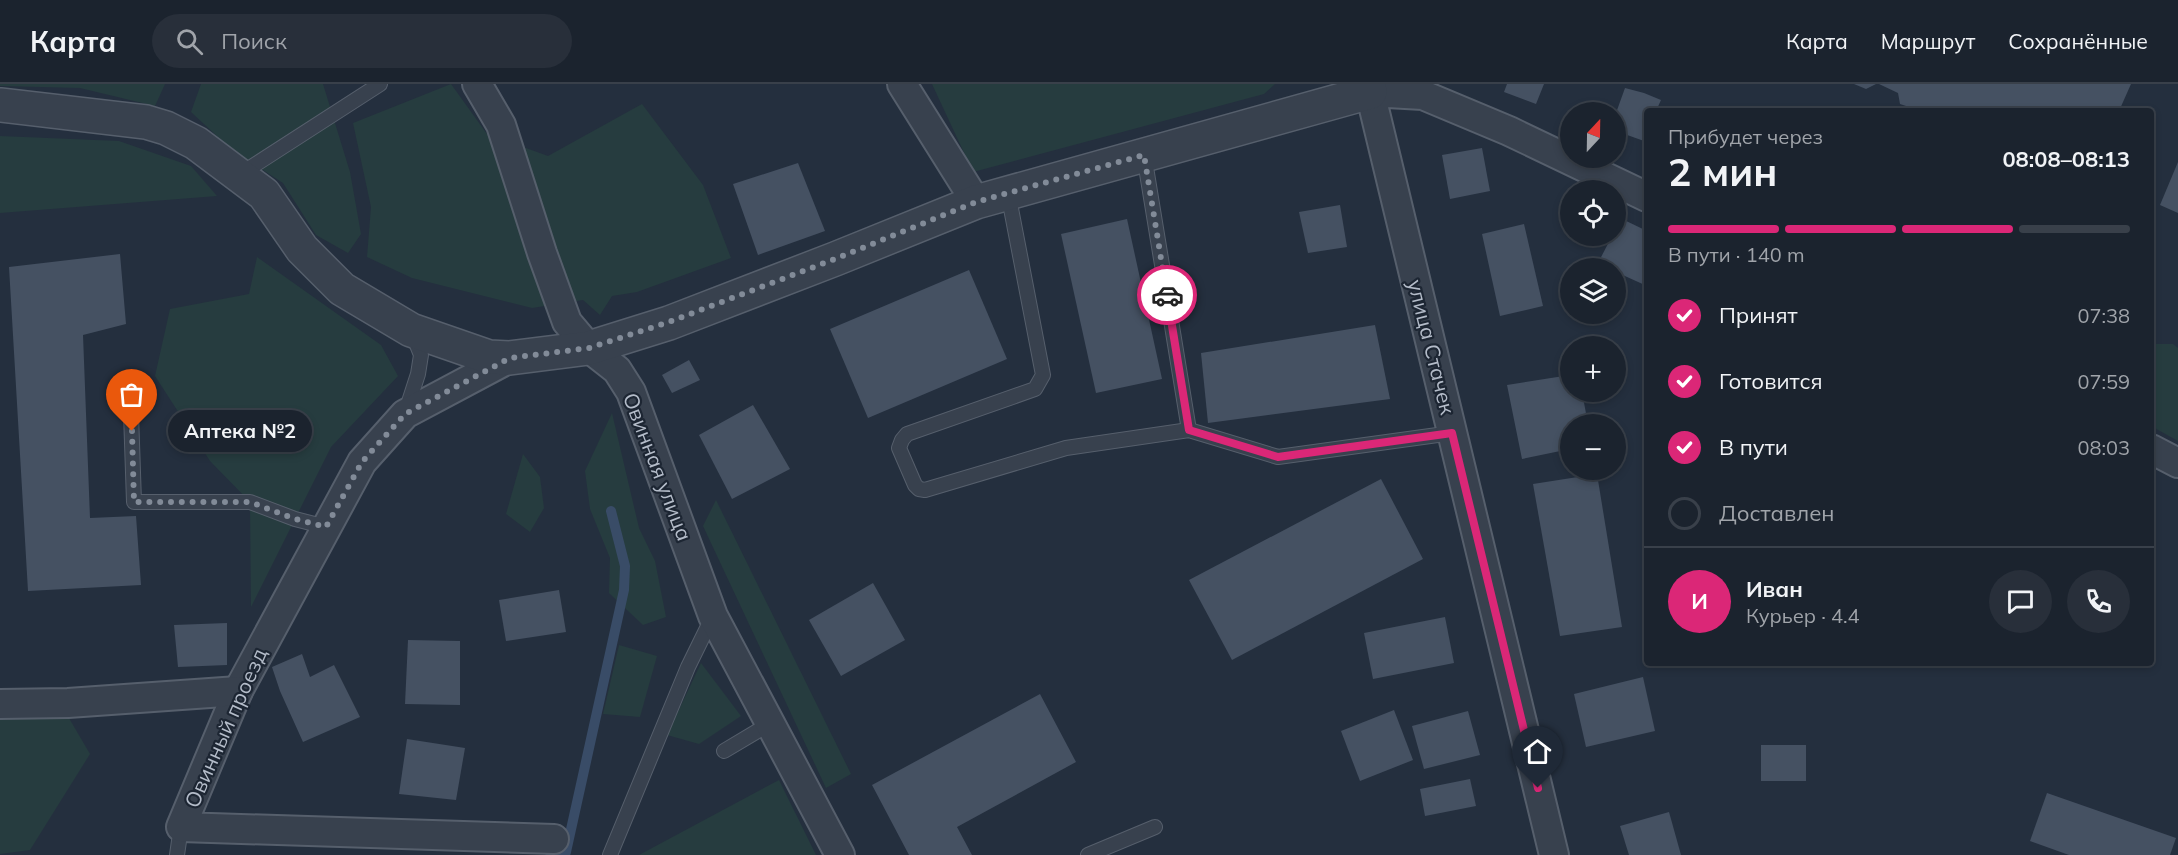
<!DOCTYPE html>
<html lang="ru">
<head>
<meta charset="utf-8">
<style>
	:root { --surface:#1b232e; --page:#282f3a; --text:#f1f3f6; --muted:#a0a4aa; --line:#39404a; --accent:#db2777 }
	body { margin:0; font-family:Mulish,sans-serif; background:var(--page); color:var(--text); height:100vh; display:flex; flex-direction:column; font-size:22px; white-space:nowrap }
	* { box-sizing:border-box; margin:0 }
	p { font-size:20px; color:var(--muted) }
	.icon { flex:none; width:33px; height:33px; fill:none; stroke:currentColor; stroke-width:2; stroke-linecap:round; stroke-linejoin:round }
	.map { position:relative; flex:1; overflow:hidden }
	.sheet { position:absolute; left:1644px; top:24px; width:510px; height:558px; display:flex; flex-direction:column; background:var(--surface); border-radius:6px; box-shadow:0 3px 9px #0003,0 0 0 2px var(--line) }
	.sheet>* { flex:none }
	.needle { width:39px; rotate:22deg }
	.controls { position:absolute; left:1560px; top:18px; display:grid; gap:12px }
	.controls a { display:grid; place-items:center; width:66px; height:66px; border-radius:50%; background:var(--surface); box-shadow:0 3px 9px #0003,0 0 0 2px var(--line); font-size:30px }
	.pin { position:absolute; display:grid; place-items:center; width:51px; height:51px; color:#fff; margin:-62px -26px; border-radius:50% 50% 50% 0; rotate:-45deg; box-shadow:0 0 6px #0007 }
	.pin .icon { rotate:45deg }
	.courier { position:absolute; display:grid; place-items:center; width:60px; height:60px; margin:-30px; border:4px solid #db2777; border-radius:50%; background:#fff; color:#222; box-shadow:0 2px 8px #0007 }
	.bubble { position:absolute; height:42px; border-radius:21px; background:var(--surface); box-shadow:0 3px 9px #0003,0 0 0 2px var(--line); font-size:20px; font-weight:700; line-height:42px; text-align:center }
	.headline em { font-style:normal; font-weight:700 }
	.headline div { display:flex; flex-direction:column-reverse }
	.headline { display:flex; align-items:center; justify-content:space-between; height:102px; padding:0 24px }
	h1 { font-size:39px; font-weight:700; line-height:45px }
	.bar { display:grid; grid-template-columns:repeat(4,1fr); gap:9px 6px; align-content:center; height:72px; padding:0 24px }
	.bar i { height:8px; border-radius:4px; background:var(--line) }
	.bar .current { background:var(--accent) }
	.bar p { grid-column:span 4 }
	.line { display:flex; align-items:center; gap:15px; padding:0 24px; border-top:2px solid var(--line) }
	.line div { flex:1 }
	.round { display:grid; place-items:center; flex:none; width:63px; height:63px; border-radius:32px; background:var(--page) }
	ol { padding:0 24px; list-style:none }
	li { display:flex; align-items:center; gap:18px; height:66px }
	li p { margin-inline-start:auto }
	li .icon { padding:6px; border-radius:50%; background:var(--accent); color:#fff; stroke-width:4 }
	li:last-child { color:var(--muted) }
	li i { width:33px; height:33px; border:3px solid var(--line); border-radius:50% }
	header { display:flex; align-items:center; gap:36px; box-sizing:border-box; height:84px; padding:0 30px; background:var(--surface); border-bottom:2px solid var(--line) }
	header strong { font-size:28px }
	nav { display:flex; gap:33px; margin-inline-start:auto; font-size:21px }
	.search { width:420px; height:54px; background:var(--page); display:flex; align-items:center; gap:15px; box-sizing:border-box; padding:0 21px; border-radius:33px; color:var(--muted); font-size:22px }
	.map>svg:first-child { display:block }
</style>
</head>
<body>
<header>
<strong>Карта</strong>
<div class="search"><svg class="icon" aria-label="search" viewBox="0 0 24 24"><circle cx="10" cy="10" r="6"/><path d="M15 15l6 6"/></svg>Поиск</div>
<nav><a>Карта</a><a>Маршрут</a><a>Сохранённые</a></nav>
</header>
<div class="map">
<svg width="2178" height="771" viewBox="0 0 2178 771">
	<rect width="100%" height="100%" fill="#242f3e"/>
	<g fill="#263c3f">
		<path d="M0 0H165L155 22 80 4 0 2Z"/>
		<path d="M201 0H323L350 88 361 150 348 169 316 151 283 99 232 66 191 28Z"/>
		<path d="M451 0 487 50 548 72 642 20 703 101 731 174 637 208 612 212 600 231 583 216 532 224 412 194 367 173 371 123 353 39Z"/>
		<path d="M932 0H1275L1264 10 973 88Z"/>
		<path d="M0 52 119 57 191 82 217 112 0 129Z"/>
		<path d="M257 173 381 261 398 292 331 363 251 523 250 418 210 377 155 292 170 225 249 210Z"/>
		<path d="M2151 260H2173L2178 264V357L2151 342Z"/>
		<path d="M612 329 639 444 655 477 666 533 643 541 609 509 610 474 590 425 585 387Z"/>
		<path d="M523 370 540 393 544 424 530 448 506 430Z"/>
		<path d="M716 416 851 690 826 704 703 442Z"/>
		<path d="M619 561 657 572 640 633 603 630Z"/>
		<path d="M701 579 741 632 699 660 667 651Z"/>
		<path d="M0 627 66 629 90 670 30 766 0 770Z"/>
		<path d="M779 696 816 771H639Z"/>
	</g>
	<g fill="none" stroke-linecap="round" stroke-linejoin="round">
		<path stroke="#394c67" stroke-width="10" d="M549 767 566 768 624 506 625 482 611 427"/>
	</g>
	<g fill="#455162">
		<path d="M1507 0H1544L1536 20 1504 8Z"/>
		<path d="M1854 0H1876L1866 5Z"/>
		<path d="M1879 0H2131L2119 27H1939L1927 23 1918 26 1900 20 1898 9Z"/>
		<path d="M1625 4 1644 9 1661 16 1656 27H1647V50L1644 57 1616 47V29Z"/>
		<path d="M1482 64 1490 107 1450 115 1442 71Z"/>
		<path d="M2178 78V129L2160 121Z"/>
		<path d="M798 79 825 147 758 171 733 100Z"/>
		<path d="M1340 121 1347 163 1308 169 1299 128Z"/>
		<path d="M1620 134 1647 147V202L1616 188V184H1609L1598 179 1612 152H1616V144Z"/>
		<path d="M1127 135 1162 295 1096 309 1061 150Z"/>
		<path d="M1524 140 1543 222 1500 232 1482 150Z"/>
		<path d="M120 170 126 240 83 251 90 434 136 432 141 501 28 507 9 183Z"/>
		<path d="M969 186 1007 275 868 334 830 245Z"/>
		<path d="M1375 241 1390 315 1208 339 1201 269Z"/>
		<path d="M689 276 700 296 672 309 662 291Z"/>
		<path d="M1570 291V308H1582L1588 340H1570V365L1522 375 1507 301Z"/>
		<path d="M753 321 790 385 732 415 699 351Z"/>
		<path d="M1597 390 1622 543 1560 552 1533 400Z"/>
		<path d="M1381 395 1423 475 1232 576 1189 496Z"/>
		<path d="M873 499 905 556 841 592 809 536Z"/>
		<path d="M559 506 566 548 506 557 499 516Z"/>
		<path d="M1445 533 1454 579 1373 595 1364 549Z"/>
		<path d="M227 539V581L178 583 174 541Z"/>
		<path d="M408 556 460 557V621L405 620Z"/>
		<path d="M302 570 310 593 334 581 360 633 303 658 280 607 272 583Z"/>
		<path d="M1643 593 1655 647 1586 663 1574 610Z"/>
		<path d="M1040 610 1076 678 957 743 972 771H909L872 701Z"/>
		<path d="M1394 626 1413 676 1360 697 1341 647Z"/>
		<path d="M1468 627 1480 671 1424 685 1412 642Z"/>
		<path d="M407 655 465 664 456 716 399 710Z"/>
		<rect x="1761" y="661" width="45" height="36"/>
		<path d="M1470 695 1476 722 1425 732 1420 705Z"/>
		<path d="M2047 709 2176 754 2170 771H2069L2030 757Z"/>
		<path d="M1669 728 1681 771H1629L1620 742Z"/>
	</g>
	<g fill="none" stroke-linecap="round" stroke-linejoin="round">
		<defs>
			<g id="service">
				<path d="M1144 71 1189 346"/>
				<path d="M239 91 380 0"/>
				<path d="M1008 109 1043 291 1035 305 907 350 902 356 899 364 915 401 919 405 925 406 1066 364 1189 346 1278 373 1452 349"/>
				<path d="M130 300 134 418H250L295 435 326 443"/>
				<path d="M406 327 418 290 421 271 413 251"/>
				<path d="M724 667 771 639"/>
				<path d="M177 771 181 743"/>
				<path d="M610 771 688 583 713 532"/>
				<path d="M1088 771 1155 743"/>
			</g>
			<g id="minor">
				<path d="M477 0 501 41 542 169 567 238 589 264 617 286 631 308 713 532 840 771"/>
				<path d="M902 0 976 118"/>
				<path d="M510 274 405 330 362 378 238 607 181 743 554 755"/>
				<path d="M2151 365 2178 379"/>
				<path d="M0 620 68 619 238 607"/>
				<path d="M1554 771 1370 8 1423 11 1509 47 1647 113"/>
			</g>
			<path id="tertiary" d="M0 21 146 38 166 44 196 59 264 110 302 165 342 205 411 246 489 273 510 274 589 264 669 239 835 175 976 118 1370 8 1369 0"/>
		</defs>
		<use href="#service" stroke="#565f6c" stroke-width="16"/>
		<use href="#minor" stroke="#565f6c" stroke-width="32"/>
		<use href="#tertiary" stroke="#565f6c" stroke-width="36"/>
		<use href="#service" stroke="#38414e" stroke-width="14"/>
		<use href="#minor" stroke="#38414e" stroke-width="28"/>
		<use href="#tertiary" stroke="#38414e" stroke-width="33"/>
	</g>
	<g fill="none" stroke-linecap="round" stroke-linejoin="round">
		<path stroke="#828b98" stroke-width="6" stroke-dasharray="0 10.8" d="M132 347 134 418H250L295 435 326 443 362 378 405 330 510 274 589 264 669 238 835 175 976 118 1144 71 1167 211"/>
		<path stroke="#db2777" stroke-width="8" d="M1167 211 1189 346 1278 373 1452 349 1538 704"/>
	</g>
	<g text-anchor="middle" stroke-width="4.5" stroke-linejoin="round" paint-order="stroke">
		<g font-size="21" fill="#b4bcc9" stroke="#1d2633">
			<text transform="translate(1431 263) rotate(76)" y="7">улица Стачек</text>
			<text transform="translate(657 383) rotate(69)" y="7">Овинная улица</text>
			<text transform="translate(226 644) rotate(-66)" y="7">Овинный проезд</text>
		</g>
	</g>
</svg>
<div class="controls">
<a><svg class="needle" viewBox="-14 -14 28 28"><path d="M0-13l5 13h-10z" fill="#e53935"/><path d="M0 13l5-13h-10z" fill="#a0a4aa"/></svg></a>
<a><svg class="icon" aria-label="locate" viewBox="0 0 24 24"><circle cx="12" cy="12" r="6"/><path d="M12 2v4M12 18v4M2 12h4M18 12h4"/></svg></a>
<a><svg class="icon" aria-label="layers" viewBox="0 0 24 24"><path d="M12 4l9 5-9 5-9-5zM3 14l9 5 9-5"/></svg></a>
<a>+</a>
<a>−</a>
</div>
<div class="pin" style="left:132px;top:347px;background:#ea580c"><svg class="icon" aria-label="bag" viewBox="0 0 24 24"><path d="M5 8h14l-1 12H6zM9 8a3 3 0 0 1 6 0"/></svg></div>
<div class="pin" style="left:1538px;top:704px;background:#1f2937"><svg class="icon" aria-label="home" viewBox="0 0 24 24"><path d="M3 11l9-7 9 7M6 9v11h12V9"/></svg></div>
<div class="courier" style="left:1167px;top:211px"><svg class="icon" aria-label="car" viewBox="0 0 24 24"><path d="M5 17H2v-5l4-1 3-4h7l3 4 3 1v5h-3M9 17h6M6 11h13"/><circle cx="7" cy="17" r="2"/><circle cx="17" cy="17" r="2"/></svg></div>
<div class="bubble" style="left:168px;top:326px;width:144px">Аптека №2</div>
<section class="sheet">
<div class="headline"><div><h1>2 мин</h1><p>Прибудет через</p></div><em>08:08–08:13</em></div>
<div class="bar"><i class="current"></i><i class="current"></i><i class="current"></i><i></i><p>В пути · 140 m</p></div>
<ol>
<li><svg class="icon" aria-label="check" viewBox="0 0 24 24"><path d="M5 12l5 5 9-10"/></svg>Принят<p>07:38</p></li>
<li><svg class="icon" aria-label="check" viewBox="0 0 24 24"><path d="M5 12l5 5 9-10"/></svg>Готовится<p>07:59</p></li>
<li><svg class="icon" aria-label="check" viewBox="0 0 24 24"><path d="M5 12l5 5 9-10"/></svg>В пути<p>08:03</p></li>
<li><i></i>Доставлен</li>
</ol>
<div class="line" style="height:108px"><b class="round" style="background:var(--accent);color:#fff">И</b><div><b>Иван</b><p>Курьер · 4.4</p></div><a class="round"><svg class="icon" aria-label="chat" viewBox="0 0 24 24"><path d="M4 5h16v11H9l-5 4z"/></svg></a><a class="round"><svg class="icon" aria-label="phone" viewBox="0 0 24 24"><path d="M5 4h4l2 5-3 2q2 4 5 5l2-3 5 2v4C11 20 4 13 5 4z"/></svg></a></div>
</section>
</div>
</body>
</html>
